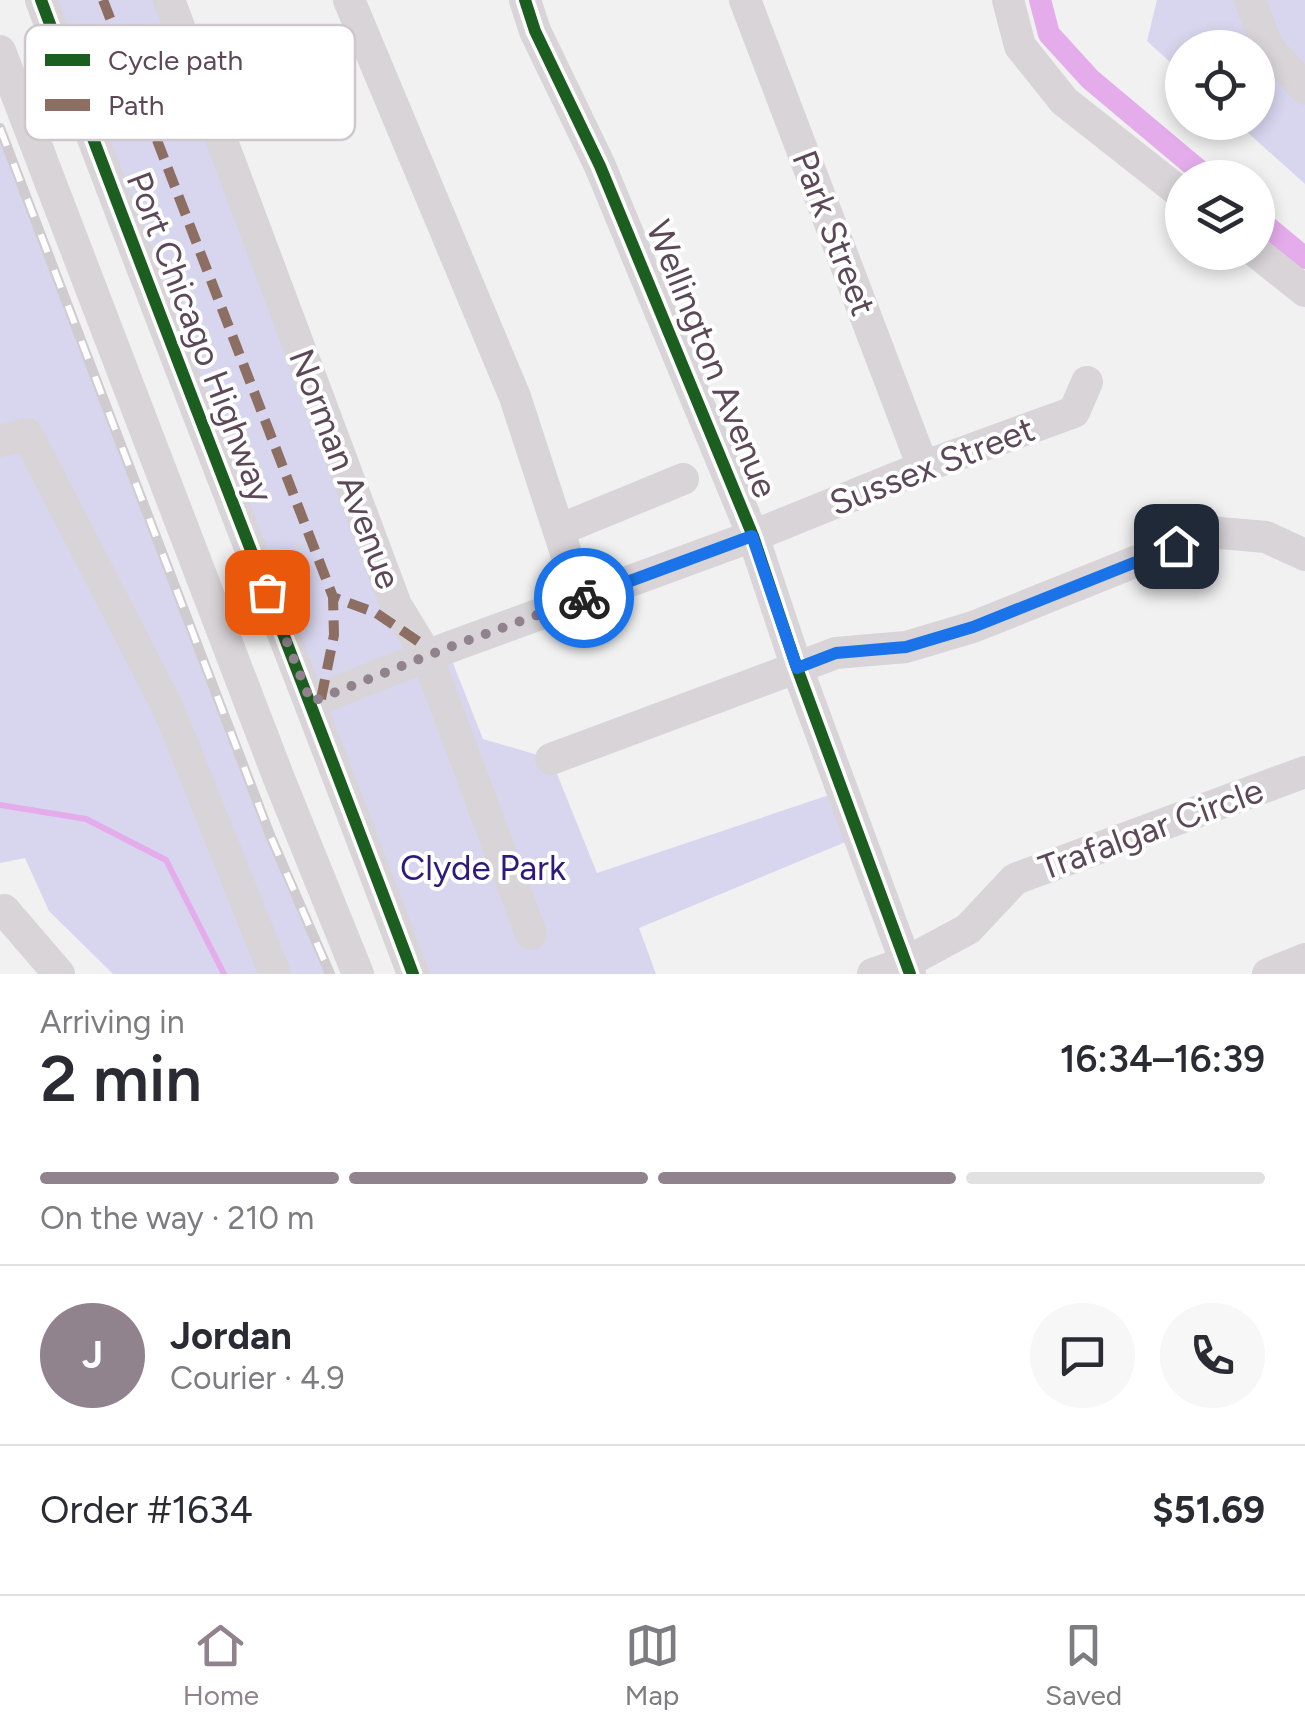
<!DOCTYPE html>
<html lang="en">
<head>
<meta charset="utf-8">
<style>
	:root { --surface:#fff; --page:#f7f7f7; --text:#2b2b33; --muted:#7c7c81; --line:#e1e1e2; --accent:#91838e }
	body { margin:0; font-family:Figtree,sans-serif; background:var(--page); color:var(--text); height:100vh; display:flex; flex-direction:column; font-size:38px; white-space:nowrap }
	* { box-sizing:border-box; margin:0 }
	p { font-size:32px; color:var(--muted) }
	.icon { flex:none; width:55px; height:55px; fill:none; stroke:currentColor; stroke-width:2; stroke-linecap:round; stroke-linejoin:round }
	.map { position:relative; height:974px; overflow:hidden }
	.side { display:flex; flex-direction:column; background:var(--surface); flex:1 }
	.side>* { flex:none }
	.buttons { position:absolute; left:1165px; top:30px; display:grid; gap:20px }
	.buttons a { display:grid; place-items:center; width:110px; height:110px; border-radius:50%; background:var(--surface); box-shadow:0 5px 15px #0003; font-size:50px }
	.pin { position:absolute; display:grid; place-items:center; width:85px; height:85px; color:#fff; margin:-42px; border-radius:20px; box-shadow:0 5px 15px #0006 }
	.courier { position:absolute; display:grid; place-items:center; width:100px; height:100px; margin:-50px; border:8px solid #1a73e8; border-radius:50%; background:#fff; color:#222; box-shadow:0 2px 12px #0007 }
	.headline em { font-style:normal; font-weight:600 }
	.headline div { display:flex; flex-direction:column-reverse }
	.headline { display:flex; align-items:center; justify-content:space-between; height:170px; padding:0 40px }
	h1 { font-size:65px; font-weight:600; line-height:75px }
	.bar { display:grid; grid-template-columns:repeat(4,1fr); gap:15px 10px; align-content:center; height:120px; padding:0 40px }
	.bar i { height:12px; border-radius:8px; background:var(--line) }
	.bar .current { background:var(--accent) }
	.bar p { grid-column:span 4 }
	.line { display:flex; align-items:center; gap:25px; padding:0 40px; border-top:2px solid var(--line) }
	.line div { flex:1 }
	.round { display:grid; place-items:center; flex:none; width:105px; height:105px; border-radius:52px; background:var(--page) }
	.tab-bar { display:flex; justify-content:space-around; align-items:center; height:140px; border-top:2px solid var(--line); background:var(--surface); font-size:28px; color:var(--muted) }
	.tab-bar a { display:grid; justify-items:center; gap:5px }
	.tab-bar .current { color:var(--accent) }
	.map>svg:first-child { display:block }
</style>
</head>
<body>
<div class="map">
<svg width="1305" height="974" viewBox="0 0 1305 974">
	<rect width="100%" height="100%" fill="#f1f1f1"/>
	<g fill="#d8d6ef">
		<path d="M38 0H169L396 605 447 648 483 739 551 759 597 873 844 790 860 836 639 928 656 974H413Z"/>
		<path d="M1157 0H1305V184L1237 123 1258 122V48H1182V73L1147 41Z"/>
		<path d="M0 128 270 835 330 974H113L49 911 25 858 0 863Z"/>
	</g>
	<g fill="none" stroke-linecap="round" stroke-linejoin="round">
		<path stroke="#e5acec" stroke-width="6" d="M0 805 86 819 166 860 224 974"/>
		<g stroke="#e5acec" stroke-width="22">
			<path d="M1040 0 1049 34 1090 79 1208 178"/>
			<path d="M1258 219 1305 258"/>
		</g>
		<g stroke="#d8d4d8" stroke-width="32">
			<path d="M41 0C162 326 291 649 413 974"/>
			<path d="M169 0 396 605 427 656 531 934"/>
			<path d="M349 0 515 397 581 599"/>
			<path d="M525 0 535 31 600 166 753 536 797 668 910 974"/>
			<path d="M745 0 923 467"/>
			<path d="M1008 0 1020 46 1064 101 1182 194"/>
			<path d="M1250 0 1267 46 1305 89"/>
			<path d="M0 51 278 776 358 974"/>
			<path d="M1256 252 1305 291"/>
			<path d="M0 441 27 434 168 708 275 974"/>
			<path d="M559 530 683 479"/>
			<path d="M311 702 447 648 753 536 923 467 1074 412 1087 382"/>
			<path d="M551 759 836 653 906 647 973 627 1209 532 1266 537 1305 555"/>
			<path d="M0 911 4 910 59 974"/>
			<path d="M873 974 905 963 968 929 1015 879 1305 772"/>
			<path d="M1268 974 1305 959"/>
		</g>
		<defs>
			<path id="rail" d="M0 128 270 835 330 974"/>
		</defs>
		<use href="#rail" stroke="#cfcbce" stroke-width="10"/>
		<use href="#rail" stroke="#fff" stroke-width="6" stroke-dasharray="19" stroke-linecap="butt"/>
		<g stroke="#8d6e63" stroke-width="10" stroke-dasharray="20 10" stroke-linecap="butt">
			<path d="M103 0 333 597"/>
			<path d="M321 699 334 635 333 597 376 613 419 642"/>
		</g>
		<defs>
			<g id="cycleway">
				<path d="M41 0C162 326 291 649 413 974"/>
				<path d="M525 0 535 31 600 166 753 536 797 668 910 974"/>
			</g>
		</defs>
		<use href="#cycleway" stroke="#fff" stroke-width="19"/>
		<use href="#cycleway" stroke="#1b5e20" stroke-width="12"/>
	</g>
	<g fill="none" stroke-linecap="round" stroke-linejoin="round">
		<path stroke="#91838e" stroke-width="10" stroke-dasharray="0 18" d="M267 592 311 702 447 648 584 598"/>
		<path stroke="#1a73e8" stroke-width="12" d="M584 598 752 536 797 668 836 653 906 647 973 627 1176 546"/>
	</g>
	<g text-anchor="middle" stroke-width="8" stroke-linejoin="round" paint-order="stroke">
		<g font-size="35" fill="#5d4859" stroke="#fff">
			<text transform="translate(834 233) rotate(69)" y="12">Park Street</text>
			<text transform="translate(200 337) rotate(69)" y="12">Port Chicago Highway</text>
			<text transform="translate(712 359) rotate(68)" y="12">Wellington Avenue</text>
			<text transform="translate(932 466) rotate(-21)" y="12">Sussex Street</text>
			<text transform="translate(345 469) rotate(69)" y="12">Norman Avenue</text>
			<text transform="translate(1151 829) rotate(-20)" y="12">Trafalgar Circle</text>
		</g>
		<g font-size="35" fill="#2c1a7d" stroke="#fff">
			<text x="483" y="880">Clyde Park</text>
		</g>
	</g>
	<rect x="25" y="25" width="330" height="115" rx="15" fill="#fff" stroke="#cec8cd" stroke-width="2.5"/>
	<rect x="45" y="54" width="45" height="12" fill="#1b5e20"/>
	<rect x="45" y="99" width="45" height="12" fill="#8d6e63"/>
	<g font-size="28" fill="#5d4859">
		<text x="108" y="70">Cycle path</text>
		<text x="108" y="115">Path</text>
	</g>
</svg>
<div class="buttons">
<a><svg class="icon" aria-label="locate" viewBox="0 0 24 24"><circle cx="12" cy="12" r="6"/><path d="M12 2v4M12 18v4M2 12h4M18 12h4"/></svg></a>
<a><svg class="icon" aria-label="layers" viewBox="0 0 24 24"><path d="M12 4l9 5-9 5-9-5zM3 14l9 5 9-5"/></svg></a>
</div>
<div class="pin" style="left:267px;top:592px;background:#ea580c"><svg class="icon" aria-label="bag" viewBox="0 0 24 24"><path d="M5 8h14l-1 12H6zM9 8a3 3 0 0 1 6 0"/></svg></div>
<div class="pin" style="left:1176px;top:546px;background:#1f2937"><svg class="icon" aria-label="home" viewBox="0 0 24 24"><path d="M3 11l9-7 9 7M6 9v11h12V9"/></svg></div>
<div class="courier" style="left:584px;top:598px"><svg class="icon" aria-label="bike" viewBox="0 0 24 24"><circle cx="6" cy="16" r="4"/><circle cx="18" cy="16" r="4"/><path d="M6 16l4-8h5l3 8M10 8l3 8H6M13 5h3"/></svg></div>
</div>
<section class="side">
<div class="headline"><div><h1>2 min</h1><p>Arriving in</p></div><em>16:34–16:39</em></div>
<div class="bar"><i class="current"></i><i class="current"></i><i class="current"></i><i></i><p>On the way · 210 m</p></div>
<div class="line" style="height:180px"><b class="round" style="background:var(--accent);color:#fff">J</b><div><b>Jordan</b><p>Courier · 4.9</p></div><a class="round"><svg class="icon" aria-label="chat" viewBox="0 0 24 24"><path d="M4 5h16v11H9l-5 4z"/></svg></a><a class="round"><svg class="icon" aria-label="phone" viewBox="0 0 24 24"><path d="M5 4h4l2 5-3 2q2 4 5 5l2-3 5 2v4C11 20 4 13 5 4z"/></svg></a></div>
<div class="line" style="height:130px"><div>Order #1634</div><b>$51.69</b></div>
</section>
<nav class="tab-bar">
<a class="current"><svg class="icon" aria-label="home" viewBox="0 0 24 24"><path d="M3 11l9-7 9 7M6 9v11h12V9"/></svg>Home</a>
<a><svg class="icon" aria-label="map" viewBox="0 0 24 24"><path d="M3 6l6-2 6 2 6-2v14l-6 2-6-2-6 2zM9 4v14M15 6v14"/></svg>Map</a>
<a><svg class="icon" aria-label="saved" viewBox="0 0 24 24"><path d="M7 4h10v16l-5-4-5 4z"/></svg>Saved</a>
</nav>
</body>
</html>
